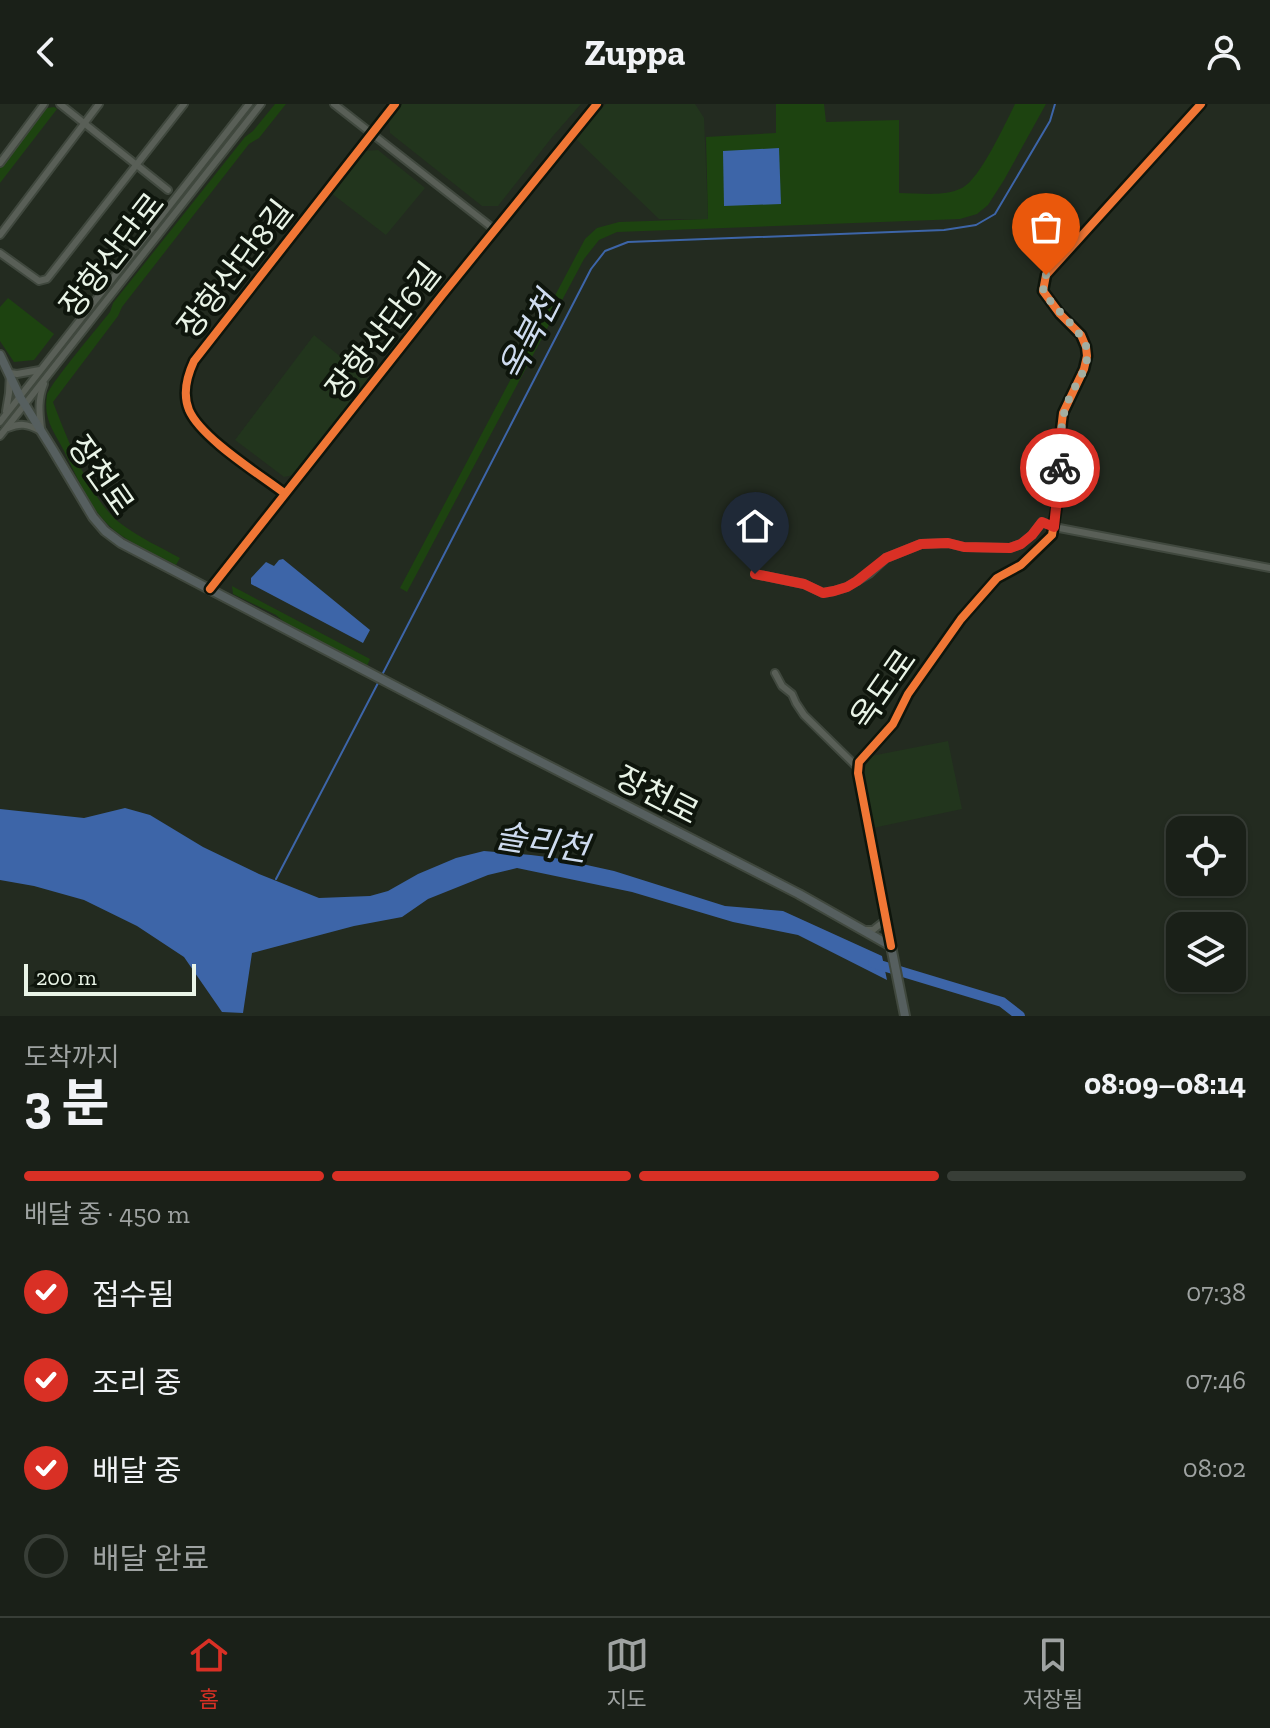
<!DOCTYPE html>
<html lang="ko">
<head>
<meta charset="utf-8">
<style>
	:root { --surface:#1a2018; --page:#232821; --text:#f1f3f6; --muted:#9fa3a2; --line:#383e37; --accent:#d93025 }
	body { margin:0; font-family:"Zilla Slab","Noto Sans KR",serif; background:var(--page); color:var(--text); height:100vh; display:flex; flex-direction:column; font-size:30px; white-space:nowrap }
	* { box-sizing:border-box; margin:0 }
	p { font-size:26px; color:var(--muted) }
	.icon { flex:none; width:44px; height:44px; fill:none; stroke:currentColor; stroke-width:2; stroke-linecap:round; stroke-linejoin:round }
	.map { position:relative; height:912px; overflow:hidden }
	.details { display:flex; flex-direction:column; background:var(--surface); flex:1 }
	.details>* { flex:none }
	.fabs { position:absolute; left:1166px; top:712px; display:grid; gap:16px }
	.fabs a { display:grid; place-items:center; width:80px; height:80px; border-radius:16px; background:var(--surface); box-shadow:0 2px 6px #0004,0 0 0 2px var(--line); font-size:40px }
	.scale { position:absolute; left:24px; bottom:20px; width:172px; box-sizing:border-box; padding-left:8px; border:4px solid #e9f4e7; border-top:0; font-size:22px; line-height:28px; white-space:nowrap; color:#e9f4e7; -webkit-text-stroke:6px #0e150c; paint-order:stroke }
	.pin { position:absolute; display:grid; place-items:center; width:68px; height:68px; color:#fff; margin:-82px -34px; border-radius:50% 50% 50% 0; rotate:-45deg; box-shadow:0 0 8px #0007 }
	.pin .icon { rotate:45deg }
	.courier { position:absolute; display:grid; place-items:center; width:80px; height:80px; margin:-40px; border:6px solid #d93025; border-radius:50%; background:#fff; color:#222; box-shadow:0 2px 10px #0007 }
	.summary em { font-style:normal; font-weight:700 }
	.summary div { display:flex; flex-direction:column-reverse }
	.summary { display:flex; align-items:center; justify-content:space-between; height:136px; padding:0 24px }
	h1 { font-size:52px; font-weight:700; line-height:60px }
	.bar { display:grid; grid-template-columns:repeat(4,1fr); gap:12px 8px; align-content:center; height:96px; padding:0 24px }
	.bar i { height:10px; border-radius:6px; background:var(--line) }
	.bar .current { background:var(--accent) }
	.bar p { grid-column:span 4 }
	ol { padding:0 24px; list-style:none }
	li { display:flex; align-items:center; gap:24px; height:88px }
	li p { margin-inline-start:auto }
	li .icon { padding:8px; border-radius:50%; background:var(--accent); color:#fff; stroke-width:4 }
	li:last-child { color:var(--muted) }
	li i { width:44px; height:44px; border:4px solid var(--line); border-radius:50% }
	header { display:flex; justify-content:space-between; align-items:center; height:104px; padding:0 24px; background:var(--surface); font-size:36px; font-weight:700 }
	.dock { display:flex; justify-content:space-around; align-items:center; height:112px; border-top:2px solid var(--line); background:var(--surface); font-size:22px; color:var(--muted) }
	.dock a { display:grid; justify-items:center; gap:4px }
	.dock .current { color:var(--accent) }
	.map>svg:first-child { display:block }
</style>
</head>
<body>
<header><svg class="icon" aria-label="back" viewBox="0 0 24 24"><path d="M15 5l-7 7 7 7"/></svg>Zuppa<svg class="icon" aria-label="person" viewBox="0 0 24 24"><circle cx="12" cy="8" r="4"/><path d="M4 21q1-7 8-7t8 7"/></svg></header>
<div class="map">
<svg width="1270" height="912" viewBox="0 0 1270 912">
	<rect width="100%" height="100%" fill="#232b20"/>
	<g fill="#22351d">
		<path d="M402 0H581L553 32 498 102H482L390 29 389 17Z"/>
		<path d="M606 0H695L704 14 708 115H659L576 35 580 27Z"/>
		<path d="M378 46 425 84 386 131 331 89 364 47Z"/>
		<path d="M314 231 369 276 294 371 284 373 235 336Z"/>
		<path d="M948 637 962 705 873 724 862 668 871 652Z"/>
	</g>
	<g fill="#1d4310">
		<path d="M275 0H286L259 34 249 40 122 203 118 212 53 298C66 332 91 397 120 419 138 433 160 443 180 454L176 461C159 452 139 444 122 432 92 412 80 379 64 347 54 327 43 316 47 291 50 280 100 221 110 208L113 199 245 33 253 27Z"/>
		<path d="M776 0H824L826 18 899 16V89C919 89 944 93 962 84 980 75 1005 20 1015 0H1046L1004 76 988 101 977 110 960 115 617 128 599 136 584 155 407 488 400 484 585 135 597 124 619 118 708 115 706 33 776 29Z"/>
		<path d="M54 3 57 5 0 79V64L47 4Z"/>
		<path d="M8 194 54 230 34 256 14 258 0 237V203Z"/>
		<path d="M232 482 370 555 367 562 286 520 276 511 233 490Z"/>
	</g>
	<g fill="#3d65a8">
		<path d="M779 44 781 100 724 102 723 47Z"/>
		<path d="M283 455 370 526 363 539 251 480V474L266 458 274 462 279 456Z"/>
		<path d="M125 704 150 711 203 743 259 770 319 794 370 792 388 787 418 770 456 754 484 747 531 751 555 754 614 767 725 802 783 807 882 852 887 876 798 831 733 818 632 788 517 764 488 771 428 795 402 813 354 822 252 849 243 909 222 908 184 853 137 822 84 796 34 782 0 776V705L84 714Z"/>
	</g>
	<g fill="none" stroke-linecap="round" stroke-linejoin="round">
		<g stroke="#3d65a8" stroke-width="2">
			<path d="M381 573 591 165 605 147 628 138 944 126 976 121 995 110 1050 17 1055 0"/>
			<path d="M276 775 378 579"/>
		</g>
		<path stroke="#3d65a8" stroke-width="10" d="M873 859 1002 898 1020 912"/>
		<defs>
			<g id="minor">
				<path d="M60 0 168 86"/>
				<path d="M334 0 495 126"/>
				<path d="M0 59 44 0"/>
				<path d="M0 131 99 0"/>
				<path d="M0 149 39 177 47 175 184 0"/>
				<path d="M6 307 9 289 10 269 17 270 40 266"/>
				<path d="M0 318 249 0"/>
				<path d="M8 324C20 319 27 320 39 326"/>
				<path d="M41 324C39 308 38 295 44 280"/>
				<path d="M0 332 261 0"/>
				<path d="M284 389C259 370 201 334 189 306 182 289 187 272 194 257L395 0"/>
				<path d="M755 470 804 480 823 489 834 487 847 483 869 470 886 454 921 440 948 439 964 443 1010 444 1021 440 1032 431 1042 418 1054 423 1270 464"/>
				<path d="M210 485 443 190 597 0"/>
				<path d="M775 569 782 582 792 590 796 599 804 611 858 664"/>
				<path d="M866 826H873L887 815"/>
				<path d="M891 842 858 669 859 658 893 620 908 590 961 515 997 474 1021 461 1052 431 1058 395 1061 326 1063 309 1084 265 1087 252 1086 243 1081 231 1060 210 1043 187 1046 171 1201 0"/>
			</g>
			<path id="major" d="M0 251 20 293 53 346 93 413 105 427 121 439 496 635 799 790 891 842 905 912"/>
		</defs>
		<use href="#minor" stroke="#40483e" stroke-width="10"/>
		<use href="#major" stroke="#40483e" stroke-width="12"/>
		<use href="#minor" stroke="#595f57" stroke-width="6"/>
		<use href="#major" stroke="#565f5f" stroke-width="8"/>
		<defs>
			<g id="cycleway">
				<path d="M284 389C259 370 201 334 189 306 182 289 187 272 194 257L395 0"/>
				<path d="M210 485 443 190 597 0"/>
				<path d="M891 842 858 669 859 658 893 620 908 590 961 515 997 474 1021 461 1052 431 1058 395 1061 326 1063 309 1084 265 1087 252 1086 243 1081 231 1060 210 1043 187 1046 171 1201 0"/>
			</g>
		</defs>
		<use href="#cycleway" stroke="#0e150c" stroke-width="13"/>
		<use href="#cycleway" stroke="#f07635" stroke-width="8"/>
	</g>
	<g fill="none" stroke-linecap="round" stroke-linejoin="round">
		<path stroke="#a4aea1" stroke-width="8" stroke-dasharray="0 14.4" d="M1046 171 1043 187C1054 205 1080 225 1086 242 1092 261 1076 278 1069 295 1059 317 1061 340 1060 364"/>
		<path stroke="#d93025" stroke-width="10" d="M755 470 804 480 823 489 834 487 847 483 857 477 886 454 921 440 948 439 964 443 1010 444 1021 440 1032 431 1042 418 1054 423 1060 364"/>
	</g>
	<g text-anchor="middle" stroke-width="8" stroke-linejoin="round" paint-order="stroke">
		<g font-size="32" fill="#e9f4e7" stroke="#0e150c">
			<text transform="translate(112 151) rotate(-52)" y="11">장항산단로</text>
			<text transform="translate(235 165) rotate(-52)" y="11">장항산단8길</text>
			<text transform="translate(383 227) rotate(-52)" y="11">장항산단6길</text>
			<text transform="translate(101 371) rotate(55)" y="11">장천로</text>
			<text transform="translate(883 585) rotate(-55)" y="11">옥도로</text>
			<text transform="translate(657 691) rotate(27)" y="11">장천로</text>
		</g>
		<g font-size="34" font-style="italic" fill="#cedbef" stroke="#0e150c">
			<text transform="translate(529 232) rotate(-63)" y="12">옥북천</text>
			<text transform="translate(542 738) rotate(9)" y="12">솔리천</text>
		</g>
	</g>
</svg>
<div class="fabs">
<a><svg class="icon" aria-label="locate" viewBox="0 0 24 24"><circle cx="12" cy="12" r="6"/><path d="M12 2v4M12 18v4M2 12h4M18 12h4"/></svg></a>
<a><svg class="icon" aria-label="layers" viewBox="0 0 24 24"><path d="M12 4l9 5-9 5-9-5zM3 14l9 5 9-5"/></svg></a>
</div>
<div class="scale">200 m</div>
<div class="pin" style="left:1046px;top:171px;background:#ea580c"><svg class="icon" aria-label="bag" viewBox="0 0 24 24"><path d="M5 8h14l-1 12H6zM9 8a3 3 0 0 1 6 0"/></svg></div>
<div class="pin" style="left:755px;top:470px;background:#1f2937"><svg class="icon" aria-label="home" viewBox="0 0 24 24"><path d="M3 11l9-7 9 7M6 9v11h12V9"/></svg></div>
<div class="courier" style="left:1060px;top:364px"><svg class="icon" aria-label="bike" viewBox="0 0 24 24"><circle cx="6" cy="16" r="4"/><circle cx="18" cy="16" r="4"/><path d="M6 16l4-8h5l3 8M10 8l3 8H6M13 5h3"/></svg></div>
</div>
<section class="details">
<div class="summary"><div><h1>3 분</h1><p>도착까지</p></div><em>08:09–08:14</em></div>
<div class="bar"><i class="current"></i><i class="current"></i><i class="current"></i><i></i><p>배달 중 · 450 m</p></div>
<ol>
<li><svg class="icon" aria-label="check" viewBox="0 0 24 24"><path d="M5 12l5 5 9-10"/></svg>접수됨<p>07:38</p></li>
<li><svg class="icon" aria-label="check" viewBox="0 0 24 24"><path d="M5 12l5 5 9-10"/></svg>조리 중<p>07:46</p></li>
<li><svg class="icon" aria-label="check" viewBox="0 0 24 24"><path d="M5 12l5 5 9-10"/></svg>배달 중<p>08:02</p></li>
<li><i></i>배달 완료</li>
</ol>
</section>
<nav class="dock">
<a class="current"><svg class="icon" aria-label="home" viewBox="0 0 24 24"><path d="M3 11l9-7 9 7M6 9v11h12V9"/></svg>홈</a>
<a><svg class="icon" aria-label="map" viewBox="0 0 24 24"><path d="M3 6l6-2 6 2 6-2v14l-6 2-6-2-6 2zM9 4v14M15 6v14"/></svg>지도</a>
<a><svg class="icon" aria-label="saved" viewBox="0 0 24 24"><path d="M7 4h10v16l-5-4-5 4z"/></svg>저장됨</a>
</nav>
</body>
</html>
